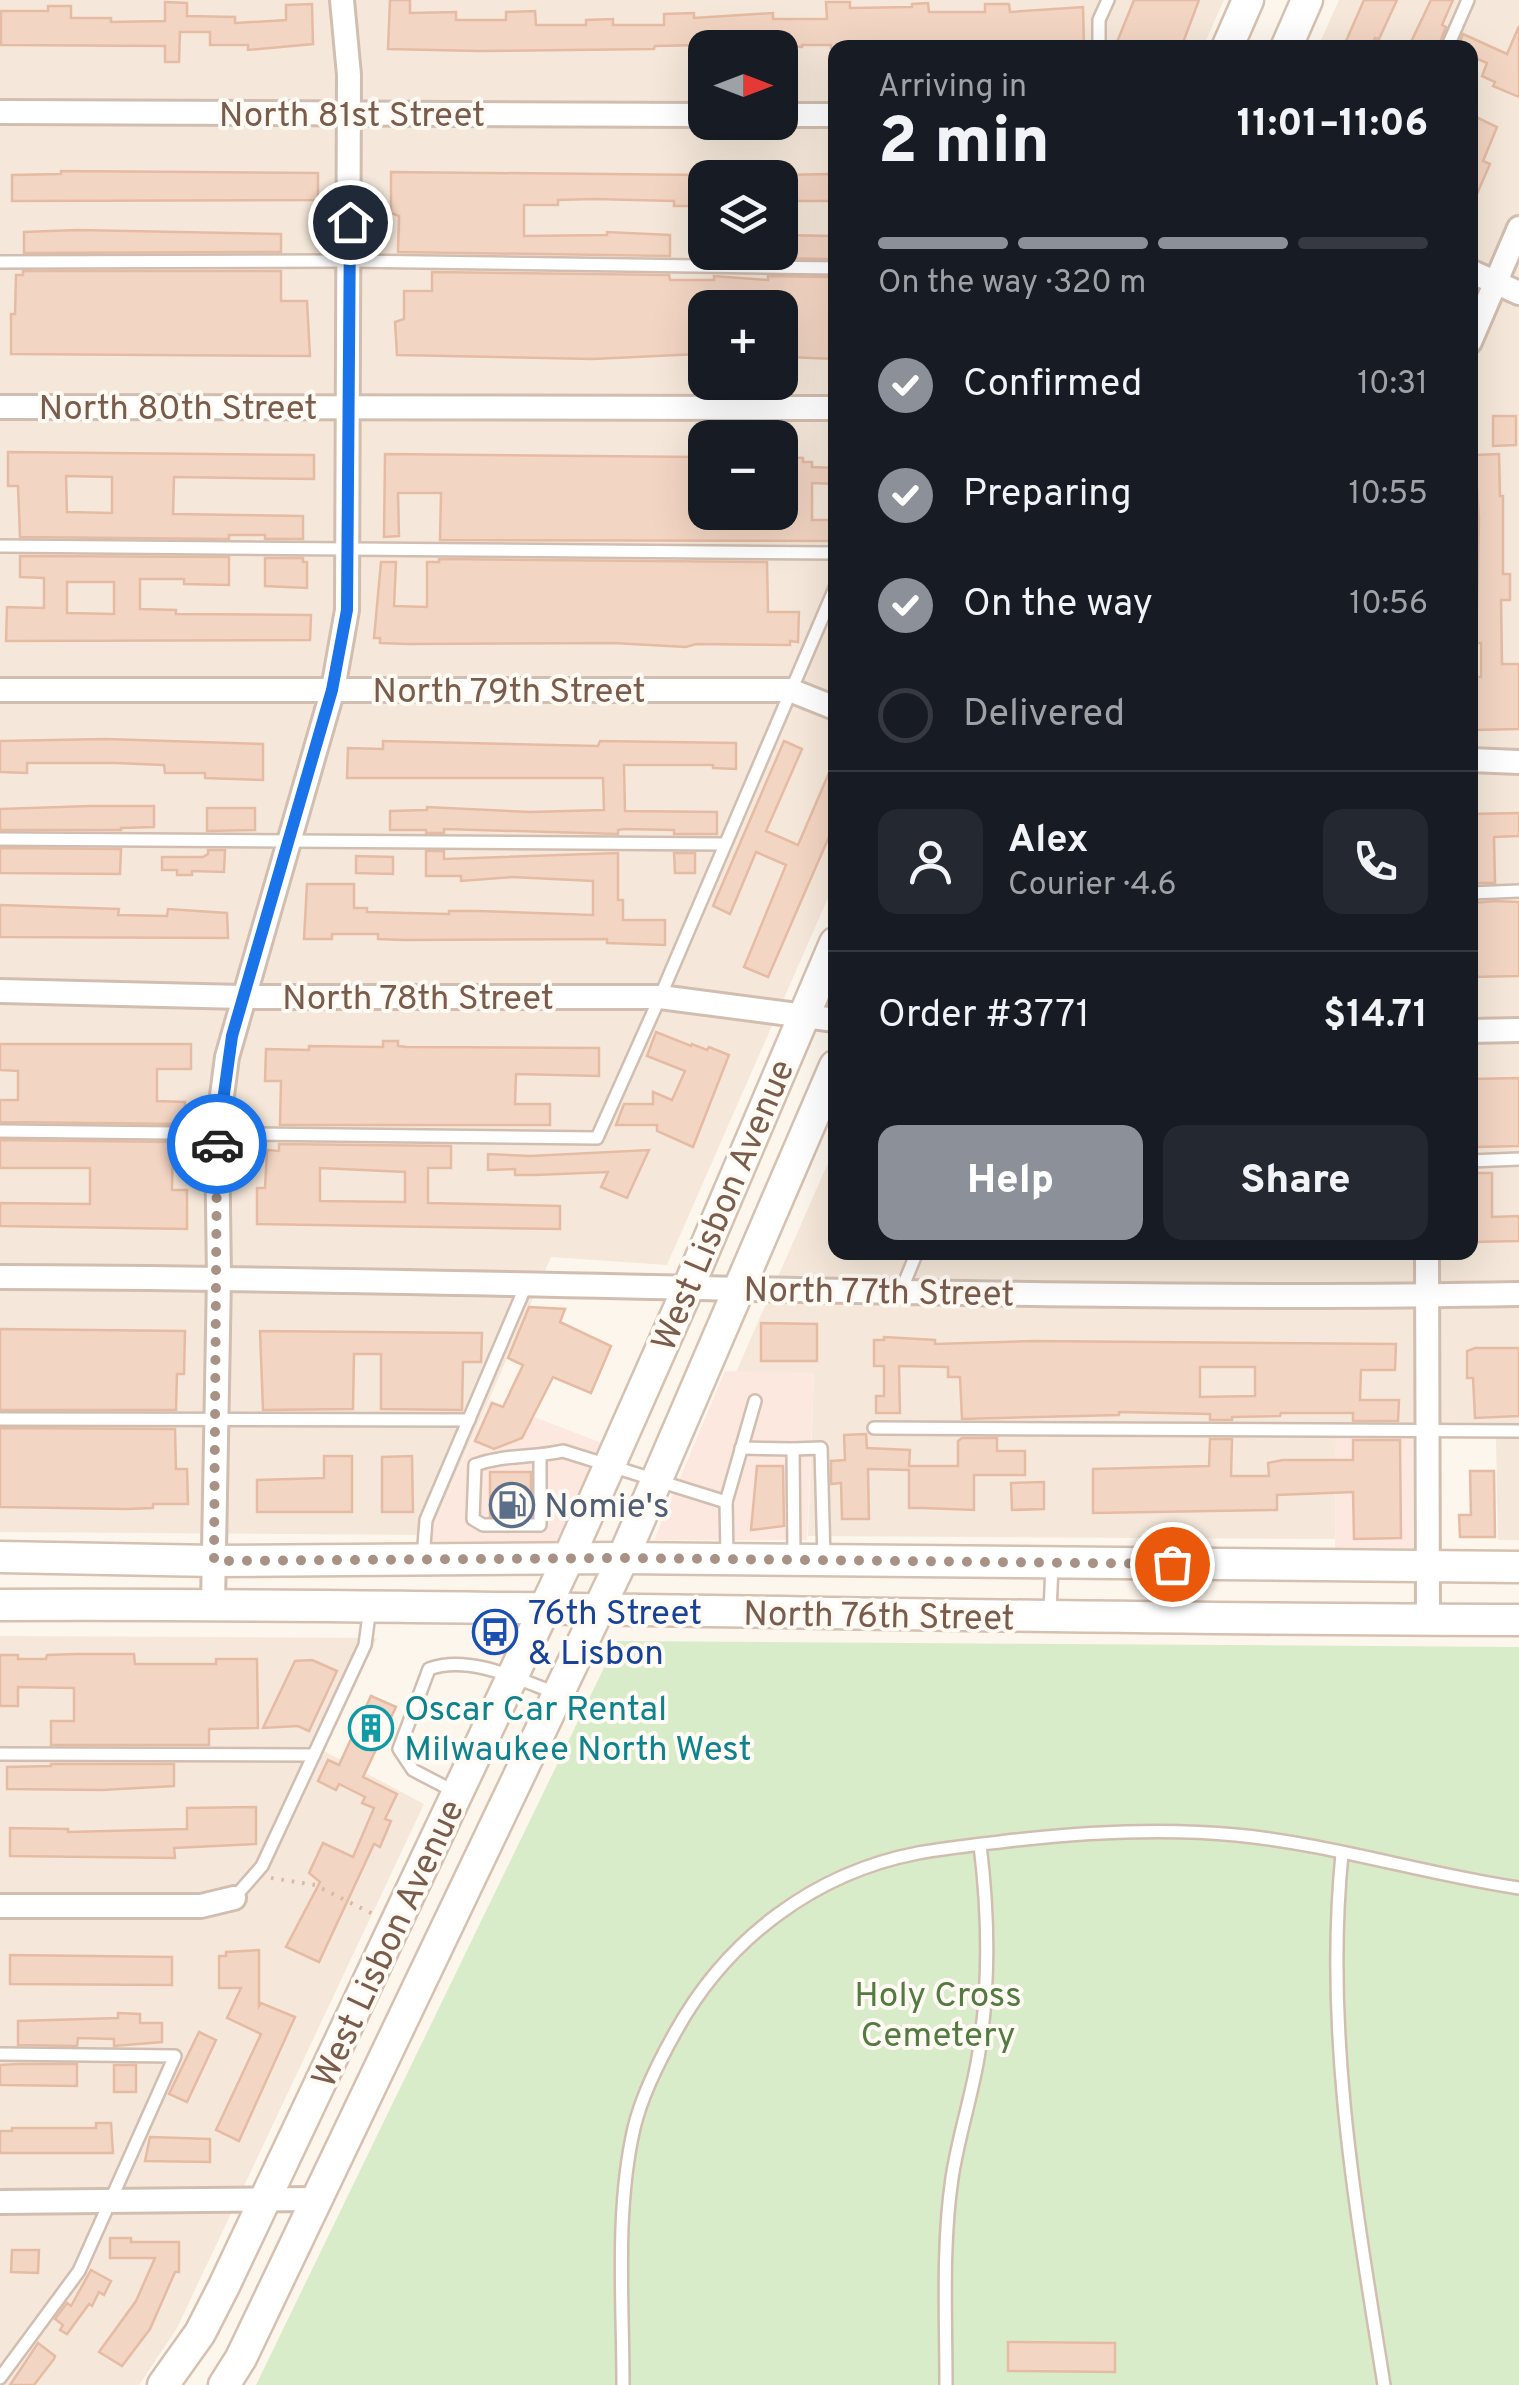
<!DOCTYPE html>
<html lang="en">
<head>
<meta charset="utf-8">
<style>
	:root { --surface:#171b24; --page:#242831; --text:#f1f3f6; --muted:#9ea1a6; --line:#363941; --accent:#8c9099 }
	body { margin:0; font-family:Overpass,sans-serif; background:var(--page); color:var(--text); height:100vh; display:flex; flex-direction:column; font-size:38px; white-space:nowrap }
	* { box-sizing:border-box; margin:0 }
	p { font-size:32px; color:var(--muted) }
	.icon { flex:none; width:55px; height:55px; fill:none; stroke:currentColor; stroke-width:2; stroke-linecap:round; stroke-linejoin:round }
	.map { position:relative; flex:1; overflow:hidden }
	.side { position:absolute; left:828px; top:40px; width:650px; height:1220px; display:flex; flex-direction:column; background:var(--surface); border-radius:20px; box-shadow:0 10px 40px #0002 }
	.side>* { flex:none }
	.needle { width:65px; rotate:90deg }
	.tools { position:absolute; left:688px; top:30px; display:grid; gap:20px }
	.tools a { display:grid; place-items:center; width:110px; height:110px; border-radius:20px; background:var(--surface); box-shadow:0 10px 40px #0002; font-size:50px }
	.pin { position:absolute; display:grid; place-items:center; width:85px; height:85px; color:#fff; margin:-42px; border:5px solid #fff; border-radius:50%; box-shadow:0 2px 10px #0007 }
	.courier { position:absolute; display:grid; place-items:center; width:100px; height:100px; margin:-50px; border:8px solid #1a73e8; border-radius:50%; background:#fff; color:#222; box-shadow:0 2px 12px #0007 }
	.summary em { font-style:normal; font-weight:800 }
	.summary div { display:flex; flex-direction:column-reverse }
	.summary { display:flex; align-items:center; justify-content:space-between; height:170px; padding:0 50px }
	h1 { font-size:65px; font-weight:800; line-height:75px }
	.bar { display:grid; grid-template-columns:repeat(4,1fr); gap:15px 10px; align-content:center; height:120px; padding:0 50px }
	.bar i { height:12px; border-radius:8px; background:var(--line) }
	.bar .active { background:var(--accent) }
	.bar p { grid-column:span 4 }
	.line { display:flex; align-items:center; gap:25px; padding:0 50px; border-top:2px solid var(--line) }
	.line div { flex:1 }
	.round { display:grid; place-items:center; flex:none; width:105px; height:105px; border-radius:20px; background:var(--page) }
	ol { padding:0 50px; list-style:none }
	li { display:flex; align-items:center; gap:30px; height:110px }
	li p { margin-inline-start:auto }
	li .icon { padding:10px; border-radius:50%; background:var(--accent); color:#fff; stroke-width:4 }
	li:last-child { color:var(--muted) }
	li i { width:55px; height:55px; border:5px solid var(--line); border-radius:50% }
	.cta { display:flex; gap:20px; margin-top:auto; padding:20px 50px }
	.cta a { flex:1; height:115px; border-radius:20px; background:var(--accent); color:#fff; font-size:40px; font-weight:800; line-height:115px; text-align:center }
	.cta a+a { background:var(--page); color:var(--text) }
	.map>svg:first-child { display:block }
</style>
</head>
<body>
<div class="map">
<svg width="1519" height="2385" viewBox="0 0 1519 2385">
	<rect width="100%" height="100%" fill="#fdf6ec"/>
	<g fill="#f5e8da" fill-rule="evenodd">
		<path d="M0 0H1224L1203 47 835 48V882L667 1265 551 1257 430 1535 0 1532ZM705 48H780V122H705ZM705 178H780V252H705ZM705 308H780V382H705ZM705 438H780V512H705Z"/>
		<path d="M1339 0H1519V1540H1498L1496 1438 1413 1433H1336L1335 1539 808 1536 814 1374 736 1372 835 1147V1252H1470V48L1318 47Z"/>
		<path d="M0 1636 377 1638 324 1751 424 1804 177 2328 139 2385H0Z"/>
	</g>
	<g fill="#fde8e0">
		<path d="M725 1371 814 1373 807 1540H654Z"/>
		<path d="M490 1400 602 1443 552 1550 425 1547Z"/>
		<path d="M1336 1433H1413V1548H1335Z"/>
	</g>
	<path fill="#d8ecc9" d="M617 1641 1519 1647V2385H256Z"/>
	<g fill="#f3d5c3" stroke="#e6bba3" stroke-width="2.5" fill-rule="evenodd">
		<path d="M390 0H410V13L456 12V20H506V12L535 11 536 25H586V20L613 19V25H664V14L694 13V18L773 13V19H827L826 2H850V8L912 7V4L928 3 929 12H985V4H1009L1010 12 1083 7 1084 47 831 48V45H802V47L704 45 655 46 654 49 479 51 388 49Z"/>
		<path d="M1134 0H1199L1181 48H1118L1120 43 1117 42Z"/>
		<path d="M1364 0H1397L1379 39 1375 38 1371 48H1343Z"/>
		<path d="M1431 0H1453L1442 25 1446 27 1438 48H1423L1411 42Z"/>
		<path d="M165 2 187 3V16L235 17V23L286 20V5L312 4 313 44 248 50V45H210V32H180L179 62H165V46L1 45V11H48V6H71V18H111V22L165 21Z"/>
		<path d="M1519 26V97L1493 86 1495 82 1482 76 1487 63 1470 56V48H1457L1463 34 1507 54Z"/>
		<path d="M1478 118 1497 127 1483 161 1490 164 1470 210V136Z"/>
		<path d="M61 171 318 173V200L12 201V175L61 174Z"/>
		<path d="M391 172 705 175V206H674V201L594 199 558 200V205H524V236L607 235V232L670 235V256L398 252 399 216 391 213Z"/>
		<path d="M832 174 831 201H780V175Z"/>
		<path d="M77 230 281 234V252L24 253V232Z"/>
		<path d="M780 235 832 236 831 259 769 258V252H780Z"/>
		<path d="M23 271H281V301H307L310 356 11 354V314H15L16 275H23Z"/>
		<path d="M432 272 669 275 670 280H714V276L768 280V276L831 277 835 278V359L789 357 791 299 704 298V351H698V354L593 359 397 355 395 322 404 319V291H432Z"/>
		<path d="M1493 416H1516V445L1493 446Z"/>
		<path d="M8 452 314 455V479L174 477 173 514 303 516V539H265V535H229V539L20 537 18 486H8ZM66 476 112 477V513L67 512Z"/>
		<path d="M385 454 698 457V460H705L703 518 750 519H787V457L803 458V462H812V467L835 468V484L812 483V520H835V541L440 540 441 493H398L399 536 384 537Z"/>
		<path d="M1499 454 1500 496H1503V574H1510V600H1501L1502 664H1519V729L1474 730V677H1481V643H1476L1479 520 1475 455Z"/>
		<path d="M20 556 229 557V585L184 584V579H140V609L176 610V614L311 615 310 640 6 641 7 607 44 608V578L20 577ZM67 582H114V614L67 613Z"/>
		<path d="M265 558H303V562H307V588L265 586Z"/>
		<path d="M439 559 767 562 768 612H799L798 642 790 641V645L696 644 686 647 613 643 408 644 380 643V638H374L381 562H396L394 606 427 607V562H439Z"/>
		<path d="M105 739 263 744V780L205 778V773H165L164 765 115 763H27V773L0 772V741Z"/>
		<path d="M383 741 598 746 600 741 736 743V769L713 768V765H624L625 811 717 812V834H674V830L624 829 618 830V834L444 829V833H426V830H390V811L427 810V807L530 812 604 810 603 778H347L348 748 383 749Z"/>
		<path d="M784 741 802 749 766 831 798 845 835 759V823L768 977 744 967 786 865 756 852 730 914 713 906Z"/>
		<path d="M91 806H154V827L121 828V830H0V809Z"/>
		<path d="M207 808H255V830L207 831Z"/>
		<path d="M1519 813V836L1494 837 1495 883H1473L1470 814Z"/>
		<path d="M0 848 121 849 120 874 0 873Z"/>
		<path d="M208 850H225L224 872 192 871V875H177V870H162V857H203L208 854Z"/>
		<path d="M426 851H444V859L618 853V900H623V920H665V945L607 943V939L404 940 378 939V934H332V939H304L307 884H354V908H367V912L449 914V911H478L593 915V881L512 877 461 881V876H426Z"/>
		<path d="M674 853H695V873H675Z"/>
		<path d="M356 856 393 857V874L356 873Z"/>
		<path d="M1495 901 1519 902V976L1470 977 1473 903Z"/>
		<path d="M0 905 119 909 118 915 167 916 168 909 227 913 228 938 0 937Z"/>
		<path d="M656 1032 691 1046 692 1044 707 1050 709 1047 729 1055 693 1147 657 1131V1125H616L624 1104H653V1092L672 1100 685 1071 647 1056Z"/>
		<path d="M383 1041H398V1046L407 1047 599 1048V1076L516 1074 515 1104H550V1125H280L281 1081H265L266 1049 309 1050V1046L383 1047Z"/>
		<path d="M0 1044H191V1069H157V1101L185 1102 184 1124 0 1122V1100H18V1071L0 1070Z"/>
		<path d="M1519 1078V1146L1477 1147 1476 1104H1470V1079Z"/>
		<path d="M0 1140 173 1142 172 1190H187V1229L0 1226V1203L90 1204V1168H0Z"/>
		<path d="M279 1144 451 1146V1168H428V1203L560 1206V1229L257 1224V1188H265L267 1150 279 1151ZM320 1168 405 1172V1202L320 1201Z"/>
		<path d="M649 1150 627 1198 601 1187 608 1172 535 1175H515V1169L488 1170V1154L530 1156Z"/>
		<path d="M1470 1173H1492V1217L1519 1216V1241L1472 1242Z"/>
		<path d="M529 1307 565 1309 560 1322 611 1346 591 1393 553 1377 522 1438 494 1449 475 1441 492 1403 503 1407 523 1365 508 1358Z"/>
		<path d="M761 1323 817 1324V1361H761Z"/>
		<path d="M0 1329 185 1331 184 1374H177L176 1410H0Z"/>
		<path d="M260 1331 482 1333 481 1362H463L462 1410 381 1409V1354H354L353 1409 263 1410Z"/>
		<path d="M884 1337 935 1340V1344L1033 1341 1396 1344 1395 1370H1361L1360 1400H1399L1398 1421H1353V1413H1281L1280 1416 1232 1417V1420H1210V1414L1119 1412V1415L962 1419 960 1377H948V1367L899 1366 900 1413H876V1396H884V1366H874V1340H884ZM1200 1367H1255V1396L1200 1397Z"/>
		<path d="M1475 1348H1519V1416L1475 1418 1473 1378H1467V1351Z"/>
		<path d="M0 1428 175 1429 176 1469H187L188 1504H153V1508L127 1509 0 1507Z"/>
		<path d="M866 1434 867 1448 910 1450 909 1466H958V1441L962 1438H997V1451H1025V1475H974V1510L924 1508H909V1470L868 1469 869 1519H842L841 1483 831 1484V1461L845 1460 844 1435Z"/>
		<path d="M1210 1439H1232L1231 1476H1269L1268 1463 1283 1460H1353V1440H1400L1401 1538 1354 1539 1353 1492 1277 1495V1510L1093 1513V1469L1209 1466Z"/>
		<path d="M324 1456H352V1512H257V1480L324 1478Z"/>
		<path d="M412 1456 413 1512H382V1457Z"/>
		<path d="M757 1466H783L784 1526 751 1530Z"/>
		<path d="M1470 1471H1494L1495 1537H1460L1459 1515H1471Z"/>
		<rect x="490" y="1472" width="41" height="44"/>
		<path d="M1044 1482V1509L1012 1510 1011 1483Z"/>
		<path d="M77 1654H134L135 1664H216V1659H257L258 1728 209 1729V1745H51V1721H74V1688L18 1687V1706H0V1655H18V1659H46L47 1655Z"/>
		<path d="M312 1660 337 1671 309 1731 298 1726 263 1728 295 1661Z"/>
		<path d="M371 1696 396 1707 363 1777 397 1794 385 1819 391 1821 380 1847 374 1844 319 1962 286 1947 320 1882 309 1873 323 1843 353 1857 374 1808 362 1803 365 1797 339 1784 336 1790 318 1781 328 1760 339 1765Z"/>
		<path d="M51 1764H174V1786L102 1790 7 1789V1767L51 1766Z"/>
		<path d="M256 1807V1844L174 1848 175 1858 10 1856V1828L68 1829V1832L187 1829V1808Z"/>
		<path d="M259 1950V2006L261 2003 295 2017 239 2141 216 2130 261 2034 227 2018 241 1988H219V1956H226V1952Z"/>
		<path d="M10 1955 172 1957V1985L10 1984Z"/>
		<path d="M118 2013 140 2014V2023H162V2042L114 2046V2039L78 2038 77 2046 18 2045V2021L118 2018Z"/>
		<path d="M199 2032 216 2040 187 2102 169 2094Z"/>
		<path d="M18 2064H77V2086L0 2085V2065Z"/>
		<rect x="114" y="2065" width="22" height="27"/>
		<path d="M96 2123H111L113 2153H0V2131H12V2128H96Z"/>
		<path d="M150 2137 210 2139V2162L145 2161Z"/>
		<path d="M110 2238H131V2242H179V2272H175L150 2329 122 2366 99 2352 136 2301 155 2258H110Z"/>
		<path d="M12 2250H39L38 2273 11 2272Z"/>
		<path d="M91 2270 111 2281 104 2295 99 2292 92 2306 89 2304 67 2334 60 2330 63 2325 55 2319 67 2303 71 2306Z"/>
		<path d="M1008 2342 1115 2343V2372L1008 2371Z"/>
		<path d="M38 2343 55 2356 54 2359 34 2385H10Z"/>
	</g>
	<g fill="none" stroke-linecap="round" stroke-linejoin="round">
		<defs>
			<g id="service">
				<path d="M1099 48V20L1108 0"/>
				<path d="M1447 48 1468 0"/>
				<path d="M0 262 350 261 835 268"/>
				<path d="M0 546 835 553"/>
				<path d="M0 839 725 844"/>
				<path d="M1470 893 1519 891"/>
				<path d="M0 1131 597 1138 660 997 835 588"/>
				<path d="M1470 1161 1519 1159"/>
				<path d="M901 1291 917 1252"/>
				<path d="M0 1419 469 1420"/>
				<path d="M874 1428 1519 1431"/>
				<path d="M741 1448 793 1449 794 1558"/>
				<path d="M793 1449 821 1448 824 1560"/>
				<path d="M540 1457V1525H483L473 1519 475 1465C505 1454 533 1458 563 1451L726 1502 755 1401"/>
				<path d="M726 1502 727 1555"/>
				<path d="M423 1558 426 1520 527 1283"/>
				<path d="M1050 1614 1052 1563"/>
				<path d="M0 1754 314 1755"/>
				<path d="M457 1793 413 1770 399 1749 429 1669C469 1654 520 1680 558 1694"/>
				<path d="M1342 1854C1324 2033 1356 2210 1384 2385"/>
				<path d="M234 1898 262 1866 365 1645 370 1607"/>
				<path d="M0 2054 175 2056 79 2271 0 2378"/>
				<path d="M623 2385C623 2300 615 2211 634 2128 642 2094 659 2061 676 2031 727 1939 814 1873 918 1853 951 1847 984 1844 1016 1840 1089 1832 1163 1828 1236 1835 1331 1844 1424 1874 1519 1888"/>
				<path d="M946 2385C946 2316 942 2246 952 2178 958 2138 971 2099 978 2058 990 1987 989 1917 980 1845"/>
			</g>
			<g id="minor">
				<path d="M0 112 705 115"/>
				<path d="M780 115H835"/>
				<path d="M1470 271 1519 293"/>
				<path d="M1470 342 1519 228"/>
				<path d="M0 407 835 408"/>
				<path d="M0 690H790L835 708"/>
				<path d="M1470 760 1519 762"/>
				<path d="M0 991 242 997H660L835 1020"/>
				<path d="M1470 1031 1519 1030"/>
				<path d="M1427 1252 1428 1620"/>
				<path d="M0 1277C506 1278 1013 1303 1519 1294"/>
				<path d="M213 1604 219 1277 217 1134 227 1057 333 689 347 610 349 75 342 0"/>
				<path d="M0 1906H201L234 1898"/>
				<path d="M0 2202 317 2199"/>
			</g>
			<g id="secondary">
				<path d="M1227 48 1248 0"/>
				<path d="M1286 48 1307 0"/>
				<path d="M0 1557 214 1561 623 1558 1519 1567"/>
				<path d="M0 1605C506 1603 1013 1620 1519 1620"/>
				<path d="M163 2385 200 2333 224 2286 568 1559 688 1288 835 943"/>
				<path d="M224 2385 241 2358 623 1558 835 1066"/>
			</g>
		</defs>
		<use href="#service" stroke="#d1beb0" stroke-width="16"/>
		<use href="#minor" stroke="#d1beb0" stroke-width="28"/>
		<use href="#secondary" stroke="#d6c0b0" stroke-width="35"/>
		<path stroke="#d9b8a5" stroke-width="4" stroke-dasharray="2.5 8" stroke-linecap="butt" d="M271 1878 315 1885 373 1914"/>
		<use href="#service" stroke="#fff" stroke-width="11"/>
		<use href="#minor" stroke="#fff" stroke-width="22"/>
		<use href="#secondary" stroke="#fff" stroke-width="30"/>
	</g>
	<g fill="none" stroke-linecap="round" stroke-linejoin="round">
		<path stroke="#a89285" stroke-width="10" stroke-dasharray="0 18" d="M217 1144 214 1561 623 1558 1172 1564"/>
		<path stroke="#1a73e8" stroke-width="12" d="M217 1144 232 1036 332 690 347 610 350 222"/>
	</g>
	<defs>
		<symbol id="fuel-ring" viewBox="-11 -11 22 22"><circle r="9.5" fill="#fffaf3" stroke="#5c6f8a" stroke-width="1.5"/><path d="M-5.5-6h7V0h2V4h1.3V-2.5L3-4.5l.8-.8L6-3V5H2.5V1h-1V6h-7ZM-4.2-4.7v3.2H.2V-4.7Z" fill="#5c6f8a"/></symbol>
		<symbol id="bus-ring" viewBox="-11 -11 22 22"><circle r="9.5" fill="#fffaf3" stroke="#1a4fb4" stroke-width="1.5"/><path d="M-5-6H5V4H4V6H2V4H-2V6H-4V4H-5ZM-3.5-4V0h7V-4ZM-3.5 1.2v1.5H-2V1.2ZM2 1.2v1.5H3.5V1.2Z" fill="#1a4fb4"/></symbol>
		<symbol id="building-ring" viewBox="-11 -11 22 22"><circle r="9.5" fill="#fffaf3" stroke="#0f9aa8" stroke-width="1.5"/><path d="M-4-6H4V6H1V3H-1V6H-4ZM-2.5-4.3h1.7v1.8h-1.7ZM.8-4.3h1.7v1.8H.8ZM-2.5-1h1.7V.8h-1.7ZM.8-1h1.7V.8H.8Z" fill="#0f9aa8"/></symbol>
	</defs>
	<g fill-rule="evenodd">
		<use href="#fuel-ring" x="487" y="1480" width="50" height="50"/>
		<use href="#bus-ring" x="470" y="1607" width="50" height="50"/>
		<use href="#building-ring" x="346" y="1703" width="50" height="50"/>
	</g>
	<g text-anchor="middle" stroke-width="8" stroke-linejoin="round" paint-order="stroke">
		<g font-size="35" fill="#7a5c4d" stroke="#fffaf3">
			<text x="352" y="126">North 81st Street</text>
			<text x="178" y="419">North 80th Street</text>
			<text x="509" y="702">North 79th Street</text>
			<text x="418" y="1009">North 78th Street</text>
			<text transform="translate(722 1205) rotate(-67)" y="12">West Lisbon Avenue</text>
			<text transform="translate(879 1291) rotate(1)" y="12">North 77th Street</text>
			<text transform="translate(879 1615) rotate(1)" y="12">North 76th Street</text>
			<text transform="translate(387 1943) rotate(-65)" y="12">West Lisbon Avenue</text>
		</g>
		<g font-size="35" fill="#4e5e75" stroke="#fffaf3" text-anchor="start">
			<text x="544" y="1517">Nomie's</text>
		</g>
		<g font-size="35" fill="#164399" stroke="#fffaf3" text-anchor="start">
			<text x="528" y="1624">76th Street<tspan x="528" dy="40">&amp; Lisbon</tspan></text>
		</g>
		<g font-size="35" fill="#0d838f" stroke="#fffaf3" text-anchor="start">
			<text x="404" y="1720">Oscar Car Rental<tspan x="404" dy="40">Milwaukee North West</tspan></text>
		</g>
		<g font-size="35" fill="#537a41" stroke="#fffaf3">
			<text x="938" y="2006">Holy Cross<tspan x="938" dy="40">Cemetery</tspan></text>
		</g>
	</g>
</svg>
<div class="tools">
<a><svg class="needle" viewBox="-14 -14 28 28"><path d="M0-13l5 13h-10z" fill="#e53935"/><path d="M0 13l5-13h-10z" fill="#9ea1a6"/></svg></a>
<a><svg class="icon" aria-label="layers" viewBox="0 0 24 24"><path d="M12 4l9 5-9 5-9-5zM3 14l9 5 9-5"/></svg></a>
<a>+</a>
<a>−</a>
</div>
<div class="pin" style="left:1172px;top:1564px;background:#ea580c"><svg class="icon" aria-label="bag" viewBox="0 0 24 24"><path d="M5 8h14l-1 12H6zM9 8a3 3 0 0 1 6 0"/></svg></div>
<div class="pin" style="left:350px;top:222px;background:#1f2937"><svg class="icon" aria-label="home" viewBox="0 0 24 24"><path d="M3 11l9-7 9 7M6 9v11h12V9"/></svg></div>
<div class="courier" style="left:217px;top:1144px"><svg class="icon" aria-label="car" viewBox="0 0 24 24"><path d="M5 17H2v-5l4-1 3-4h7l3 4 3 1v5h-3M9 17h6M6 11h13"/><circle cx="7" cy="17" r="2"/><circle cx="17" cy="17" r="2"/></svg></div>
<section class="side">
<div class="summary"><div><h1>2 min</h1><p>Arriving in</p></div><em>11:01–11:06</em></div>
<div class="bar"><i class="active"></i><i class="active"></i><i class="active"></i><i></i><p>On the way · 320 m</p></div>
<ol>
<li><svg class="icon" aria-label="check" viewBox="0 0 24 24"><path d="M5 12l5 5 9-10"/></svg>Confirmed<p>10:31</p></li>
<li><svg class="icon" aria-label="check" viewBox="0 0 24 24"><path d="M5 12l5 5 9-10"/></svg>Preparing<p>10:55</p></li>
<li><svg class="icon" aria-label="check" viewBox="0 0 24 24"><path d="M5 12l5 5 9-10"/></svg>On the way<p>10:56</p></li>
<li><i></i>Delivered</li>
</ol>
<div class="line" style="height:180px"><a class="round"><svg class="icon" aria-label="person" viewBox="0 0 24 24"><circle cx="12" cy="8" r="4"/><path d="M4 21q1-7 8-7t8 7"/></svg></a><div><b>Alex</b><p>Courier · 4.6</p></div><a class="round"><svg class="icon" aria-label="phone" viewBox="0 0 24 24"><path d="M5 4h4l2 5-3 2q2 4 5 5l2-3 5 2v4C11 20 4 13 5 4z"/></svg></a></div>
<div class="line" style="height:130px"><div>Order #3771</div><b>$14.71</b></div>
<div class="cta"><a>Help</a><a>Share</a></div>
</section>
</div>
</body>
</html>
